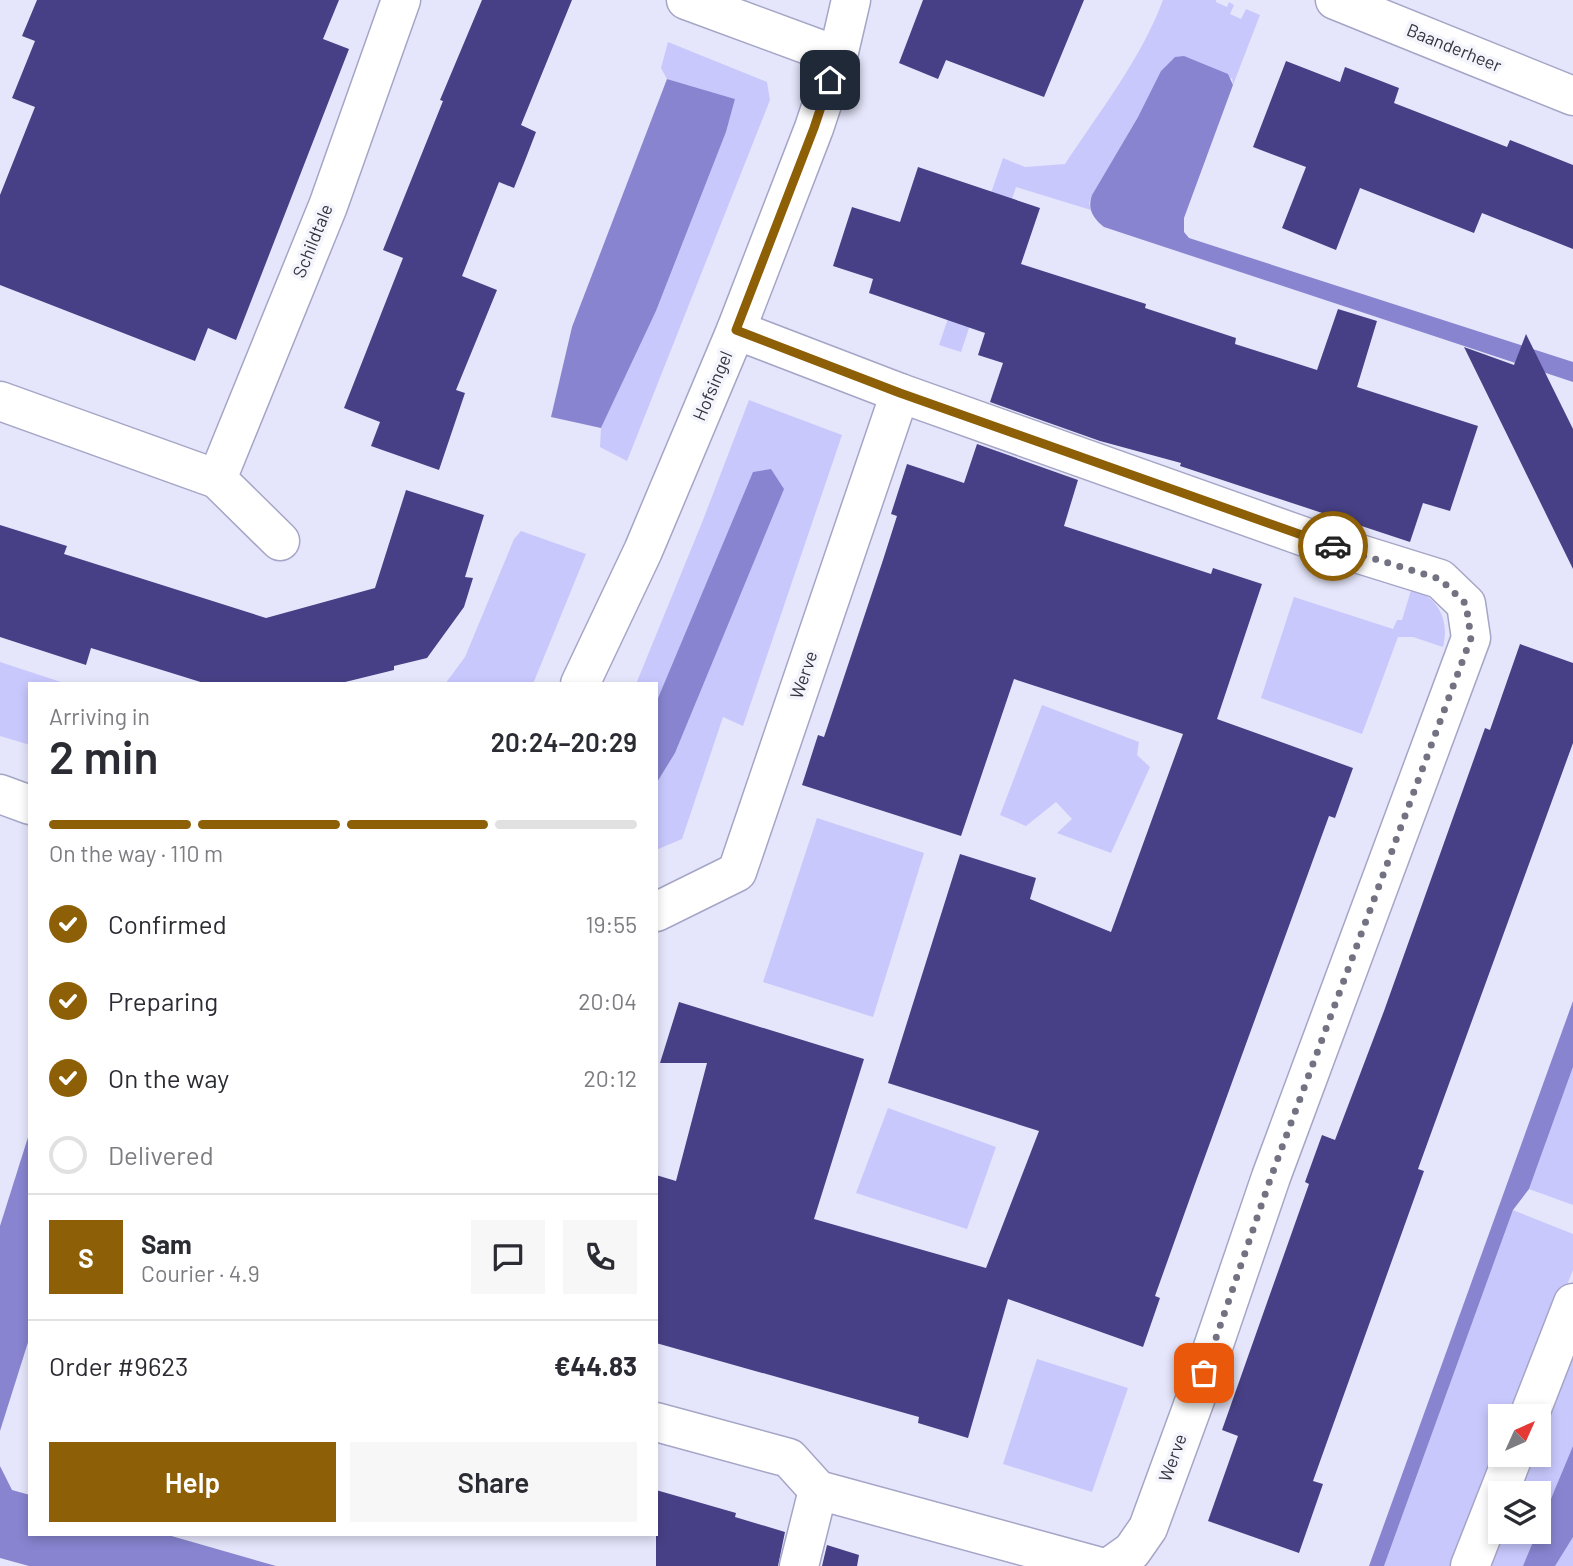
<!DOCTYPE html>
<html lang="en">
<head>
<meta charset="utf-8">
<style>
	:root { --surface:#fff; --page:#f7f7f7; --text:#2b2b33; --muted:#7c7c81; --line:#e1e1e2; --accent:#8d5f06 }
	body { margin:0; font-family:Barlow,sans-serif; background:var(--page); color:var(--text); height:100vh; display:flex; flex-direction:column; font-size:26px; white-space:nowrap }
	* { box-sizing:border-box; margin:0 }
	p { font-size:23px; color:var(--muted) }
	.icon { flex:none; width:38px; height:38px; fill:none; stroke:currentColor; stroke-width:2; stroke-linecap:round; stroke-linejoin:round }
	.map { position:relative; flex:1; overflow:hidden }
	.drawer { position:absolute; left:28px; top:682px; width:630px; height:854px; display:flex; flex-direction:column; background:var(--surface); border-radius:0px; box-shadow:0 4px 10px #0003 }
	.drawer>* { flex:none }
	.needle { width:46px; rotate:45deg }
	.tools { position:absolute; left:1488px; top:1404px; display:grid; gap:14px }
	.tools a { display:grid; place-items:center; width:63px; height:63px; border-radius:0px; background:var(--surface); box-shadow:0 4px 10px #0003; font-size:35px }
	.pin { position:absolute; display:grid; place-items:center; width:60px; height:60px; color:#fff; margin:-30px; border-radius:14px; box-shadow:0 4px 10px #0006 }
	.courier { position:absolute; display:grid; place-items:center; width:70px; height:70px; margin:-35px; border:5px solid #8d5f06; border-radius:50%; background:#fff; color:#222; box-shadow:0 2px 9px #0007 }
	.head em { font-style:normal; font-weight:600 }
	.head div { display:flex; flex-direction:column-reverse }
	.head { display:flex; align-items:center; justify-content:space-between; height:119px; padding:0 21px }
	h1 { font-size:46px; font-weight:600; line-height:52px }
	.bar { display:grid; grid-template-columns:repeat(4,1fr); gap:10px 7px; align-content:center; height:84px; padding:0 21px }
	.bar i { height:9px; border-radius:5px; background:var(--line) }
	.bar .active { background:var(--accent) }
	.bar p { grid-column:span 4 }
	.line { display:flex; align-items:center; gap:18px; padding:0 21px; border-top:2px solid var(--line) }
	.line div { flex:1 }
	.round { display:grid; place-items:center; flex:none; width:74px; height:74px; border-radius:0px; background:var(--page) }
	ol { padding:0 21px; list-style:none }
	li { display:flex; align-items:center; gap:21px; height:77px }
	li p { margin-inline-start:auto }
	li .icon { padding:7px; border-radius:50%; background:var(--accent); color:#fff; stroke-width:4 }
	li:last-child { color:var(--muted) }
	li i { width:38px; height:38px; border:4px solid var(--line); border-radius:50% }
	.button { display:flex; gap:14px; margin-top:auto; padding:14px 21px }
	.button a { flex:1; height:80px; border-radius:0px; background:var(--accent); color:#fff; font-size:28px; font-weight:600; line-height:80px; text-align:center }
	.button a+a { background:var(--page); color:var(--text) }
	.map>svg:first-child { display:block }
</style>
</head>
<body>
<div class="map">
<svg width="1573" height="1566" viewBox="0 0 1573 1566">
	<rect width="100%" height="100%" fill="#e5e6fb"/>
	<g fill="#c8c8fd">
		<path d="M1163 0H1216V2L1227 7 1229 2 1234 5 1230 14 1241 19 1246 9 1260 15 1233 85 1232 78 1138 117 1092 195 1089 203 1091 210 1016 187 961 352 939 345 1003 158 1025 167 1065 164C1100 111 1141 59 1163 0Z"/>
		<path d="M668 42 767 82 770 100 627 461 600 447 601 428 656 311 726 132 735 99 667 79 661 68Z"/>
		<path d="M749 400 842 435 743 726 723 717 682 839 656 850V784L675 753 783 489 771 470 656 703V684H636L703 520Z"/>
		<path d="M521 531 586 554 533 684H445L465 657 514 539Z"/>
		<path d="M1412 587C1438 599 1450 619 1443 647L1413 637H1398L1362 734 1261 698 1294 597 1393 629 1397 620H1402Z"/>
		<path d="M0 662 67 684H30V745L0 736Z"/>
		<path d="M1042 705 1139 742 1137 755 1150 767 1111 853 1057 833 1072 819 1056 802 1026 826 1000 815Z"/>
		<path d="M817 818 924 853 873 1017 763 982Z"/>
		<path d="M1573 1067V1205L1529 1189Z"/>
		<path d="M888 1108 996 1147 967 1229 856 1193Z"/>
		<path d="M1513 1210 1573 1234V1270L1514 1416H1500V1451L1453 1566H1384Z"/>
		<path d="M1573 1337V1566H1487L1500 1531H1538V1493H1512L1527 1454H1538V1426Z"/>
		<path d="M1037 1359 1128 1388 1092 1492 1003 1464Z"/>
	</g>
	<g fill="#8884d0">
		<path d="M1184 56 1228 74 1233 85 1184 218V232L1189 238 1573 362V382L1104 227C1093 218 1087 209 1092 195L1138 117 1161 71 1175 57Z"/>
		<path d="M667 79 735 99 726 132 656 311 601 428 551 417 572 327Z"/>
		<path d="M771 469 784 489 675 753 656 784V703L753 472Z"/>
		<path d="M1573 1001V1067L1529 1189 1513 1210 1384 1566H1369Z"/>
		<path d="M30 1131V1336L0 1431V1226Z"/>
		<path d="M1573 1446V1537L1555 1566H1523Z"/>
		<path d="M0 1466 12 1490 30 1495V1535H168L276 1566H29L0 1558Z"/>
	</g>
	<g fill="#474086">
		<path d="M37 0H339L323 39 349 49 236 340 208 328 195 361 0 285V195L35 107 12 98 35 41 22 36Z"/>
		<path d="M482 0H572L521 125 536 132 526 158 514 188 499 182 462 276 497 290 456 390 465 393 439 470 371 446 380 422 344 408 403 258 383 250 443 101 440 100Z"/>
		<path d="M923 0H1084L1044 97 946 60 938 79 899 63Z"/>
		<path d="M1286 61 1340 82 1345 67 1399 88 1394 103 1507 147 1510 140 1573 165V249L1482 213 1474 233 1360 188 1336 250 1282 228 1306 167 1253 147Z"/>
		<path d="M918 167 1040 208 1021 264 1146 304 1145 308 1236 338 1235 344 1317 370 1338 309 1377 321 1357 387 1478 426 1450 511 1423 503 1410 542 1180 466 1181 463 1100 441 990 402 1003 363 978 355 985 333 869 293 873 279 833 266 852 207 900 222Z"/>
		<path d="M1526 334 1573 429V569L1464 347 1514 365Z"/>
		<path d="M977 444 1078 480 1064 526 1211 574 1213 568 1262 584 1217 719 1353 768 1335 818 1329 816 1195 1184 1155 1296 1160 1298 1143 1347 1008 1299 968 1438 918 1423 919 1417 656 1343V1175L676 1181 707 1063H660L679 1002 864 1059 814 1219 986 1268 1039 1131 888 1083 960 854 1036 878 1030 899 1111 932 1183 734 1014 679 961 836 802 785 818 735 824 737 883 560 897 516 891 514 907 464 964 483Z"/>
		<path d="M406 490 484 515 465 577 473 578 464 607 427 658 394 666V670L337 684H207L91 648 86 665 0 637V525L67 546 64 554 266 618 375 588Z"/>
		<path d="M1520 644 1573 663V743L1418 1169 1424 1171 1313 1481 1323 1484 1299 1553 1208 1521 1238 1436 1222 1430 1309 1184 1305 1182 1322 1135 1335 1140 1384 1011 1485 728 1490 730Z"/>
		<path d="M656 1490 736 1513 735 1517 785 1532 778 1566H656Z"/>
		<path d="M827 1545 859 1555 857 1566H822Z"/>
	</g>
	<g fill="none" stroke-linecap="round" stroke-linejoin="round">
		<defs>
			<g id="street">
				<path d="M686 0 838 56"/>
				<path d="M1335 0 1573 96"/>
				<path d="M736 330 900 393 1305 537 1440 579 1466 604 1471 638 1271 1177 1196 1397 1148 1528 1132 1551 1111 1566"/>
				<path d="M0 401 217 479 280 541"/>
				<path d="M217 479 328 206 401 0"/>
				<path d="M656 912 737 872 900 393"/>
				<path d="M1529 1416 1573 1303"/>
				<path d="M656 1422 789 1458 818 1490 1097 1566"/>
				<path d="M799 1566 818 1490"/>
				<path d="M1470 1566 1514 1454"/>
			</g>
			<g id="secondary">
				<path d="M580 684 643 551 736 330 814 128 838 56 851 0"/>
				<path d="M0 794 30 805"/>
			</g>
		</defs>
		<use href="#street" stroke="#a5a5c7" stroke-width="41"/>
		<use href="#secondary" stroke="#a5a5c7" stroke-width="41"/>
		<use href="#street" stroke="#fff" stroke-width="38"/>
		<use href="#secondary" stroke="#fff" stroke-width="38"/>
	</g>
	<g fill="none" stroke-linecap="round" stroke-linejoin="round">
		<path stroke="#727282" stroke-width="7" stroke-dasharray="0 12.6" d="M1204 1373 1271 1177 1471 638 1466 604 1440 579 1333 546"/>
		<path stroke="#8d5f06" stroke-width="9" d="M830 80 814 128 736 330 900 393 1333 546"/>
	</g>
	<g text-anchor="middle" stroke-width="7" stroke-linejoin="round" paint-order="stroke">
		<g font-size="18" fill="#343441" stroke="#f4f5fc">
			<text transform="translate(1454 48) rotate(22)" y="6">Baanderheer</text>
			<text transform="translate(313 241) rotate(-68)" y="6">Schildtale</text>
			<text transform="translate(713 386) rotate(-67)" y="6">Hofsingel</text>
			<text transform="translate(804 675) rotate(-71)" y="6">Werve</text>
			<text transform="translate(1173 1458) rotate(-70)" y="6">Werve</text>
		</g>
	</g>
</svg>
<div class="tools">
<a><svg class="needle" viewBox="-14 -14 28 28"><path d="M0-13l5 13h-10z" fill="#e53935"/><path d="M0 13l5-13h-10z" fill="#7c7c81"/></svg></a>
<a><svg class="icon" aria-label="layers" viewBox="0 0 24 24"><path d="M12 4l9 5-9 5-9-5zM3 14l9 5 9-5"/></svg></a>
</div>
<div class="pin" style="left:1204px;top:1373px;background:#ea580c"><svg class="icon" aria-label="bag" viewBox="0 0 24 24"><path d="M5 8h14l-1 12H6zM9 8a3 3 0 0 1 6 0"/></svg></div>
<div class="pin" style="left:830px;top:80px;background:#1f2937"><svg class="icon" aria-label="home" viewBox="0 0 24 24"><path d="M3 11l9-7 9 7M6 9v11h12V9"/></svg></div>
<div class="courier" style="left:1333px;top:546px"><svg class="icon" aria-label="car" viewBox="0 0 24 24"><path d="M5 17H2v-5l4-1 3-4h7l3 4 3 1v5h-3M9 17h6M6 11h13"/><circle cx="7" cy="17" r="2"/><circle cx="17" cy="17" r="2"/></svg></div>
<section class="drawer">
<div class="head"><div><h1>2 min</h1><p>Arriving in</p></div><em>20:24–20:29</em></div>
<div class="bar"><i class="active"></i><i class="active"></i><i class="active"></i><i></i><p>On the way · 110 m</p></div>
<ol>
<li><svg class="icon" aria-label="check" viewBox="0 0 24 24"><path d="M5 12l5 5 9-10"/></svg>Confirmed<p>19:55</p></li>
<li><svg class="icon" aria-label="check" viewBox="0 0 24 24"><path d="M5 12l5 5 9-10"/></svg>Preparing<p>20:04</p></li>
<li><svg class="icon" aria-label="check" viewBox="0 0 24 24"><path d="M5 12l5 5 9-10"/></svg>On the way<p>20:12</p></li>
<li><i></i>Delivered</li>
</ol>
<div class="line" style="height:126px"><b class="round" style="background:var(--accent);color:#fff">S</b><div><b>Sam</b><p>Courier · 4.9</p></div><a class="round"><svg class="icon" aria-label="chat" viewBox="0 0 24 24"><path d="M4 5h16v11H9l-5 4z"/></svg></a><a class="round"><svg class="icon" aria-label="phone" viewBox="0 0 24 24"><path d="M5 4h4l2 5-3 2q2 4 5 5l2-3 5 2v4C11 20 4 13 5 4z"/></svg></a></div>
<div class="line" style="height:91px"><div>Order #9623</div><b>€44.83</b></div>
<div class="button"><a>Help</a><a>Share</a></div>
</section>
</div>
</body>
</html>
